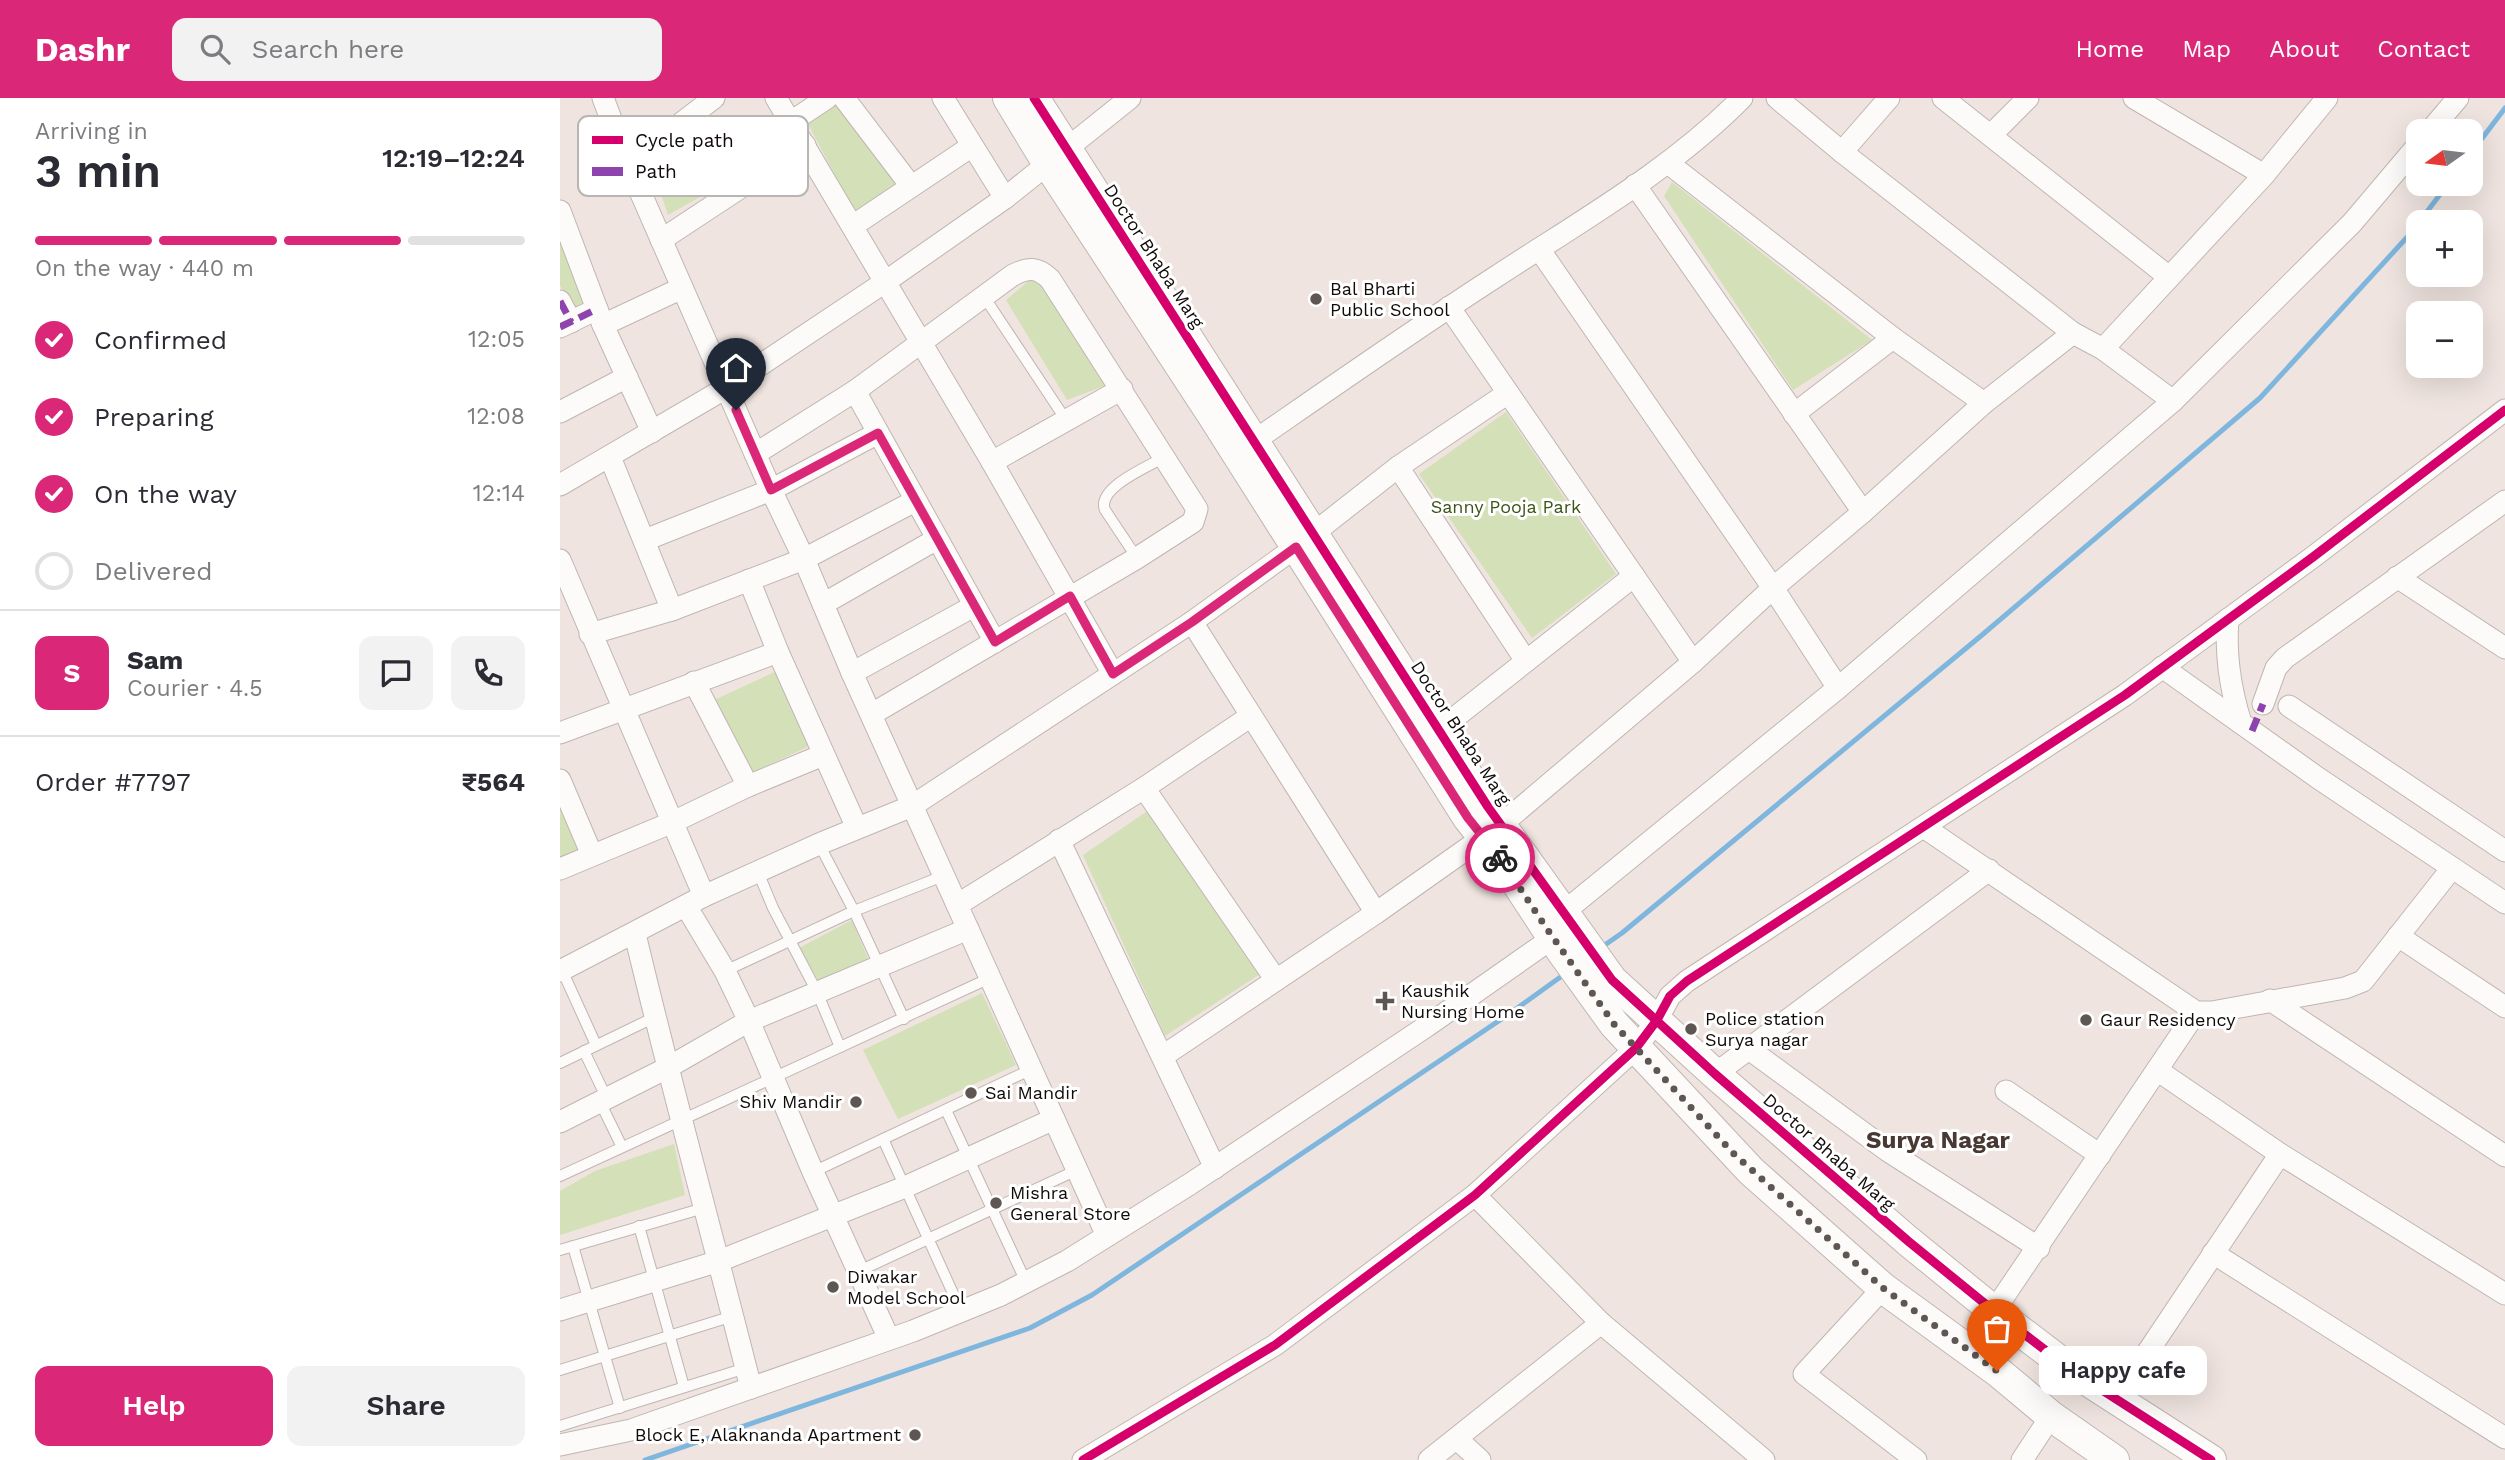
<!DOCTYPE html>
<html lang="en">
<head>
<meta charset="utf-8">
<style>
	:root { --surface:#fff; --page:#f2f2f3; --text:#2b2b33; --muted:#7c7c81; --line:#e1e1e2; --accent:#db2777 }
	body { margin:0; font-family:"Work Sans",sans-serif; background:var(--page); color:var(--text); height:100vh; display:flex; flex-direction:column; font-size:26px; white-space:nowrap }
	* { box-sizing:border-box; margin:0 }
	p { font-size:23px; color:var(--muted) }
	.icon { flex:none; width:38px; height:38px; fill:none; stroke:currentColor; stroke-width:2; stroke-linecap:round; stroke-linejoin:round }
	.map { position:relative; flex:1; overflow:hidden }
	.sheet { display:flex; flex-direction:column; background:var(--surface); width:560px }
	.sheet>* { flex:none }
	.needle { width:46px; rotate:256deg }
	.buttons { position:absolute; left:1846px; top:21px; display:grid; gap:14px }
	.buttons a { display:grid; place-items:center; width:77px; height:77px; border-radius:14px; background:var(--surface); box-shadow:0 7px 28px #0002; font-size:35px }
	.pin { position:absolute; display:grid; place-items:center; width:60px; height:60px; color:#fff; margin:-72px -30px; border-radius:50% 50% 50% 0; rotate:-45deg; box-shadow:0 0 7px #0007 }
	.pin .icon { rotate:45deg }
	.courier { position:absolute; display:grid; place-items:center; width:70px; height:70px; margin:-35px; border:5px solid #db2777; border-radius:50%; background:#fff; color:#222; box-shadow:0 2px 9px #0007 }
	.bubble { position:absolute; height:49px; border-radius:14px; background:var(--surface); box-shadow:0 7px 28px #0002; font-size:23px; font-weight:600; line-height:49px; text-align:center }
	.overview em { font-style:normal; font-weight:600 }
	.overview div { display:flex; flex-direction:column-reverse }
	.overview { display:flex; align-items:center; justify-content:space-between; height:119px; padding:0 35px }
	h1 { font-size:46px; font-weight:600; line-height:52px }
	.bar { display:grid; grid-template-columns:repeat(4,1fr); gap:10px 7px; align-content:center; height:84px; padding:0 35px }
	.bar i { height:9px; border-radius:5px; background:var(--line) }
	.bar .selected { background:var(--accent) }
	.bar p { grid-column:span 4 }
	.line { display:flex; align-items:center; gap:18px; padding:0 35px; border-top:2px solid var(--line) }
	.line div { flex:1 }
	.round { display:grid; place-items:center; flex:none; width:74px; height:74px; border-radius:14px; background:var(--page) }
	ol { padding:0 35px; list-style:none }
	li { display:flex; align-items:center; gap:21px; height:77px }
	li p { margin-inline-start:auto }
	li .icon { padding:7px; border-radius:50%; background:var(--accent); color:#fff; stroke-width:4 }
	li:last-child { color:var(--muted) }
	li i { width:38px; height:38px; border:4px solid var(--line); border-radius:50% }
	.button { display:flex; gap:14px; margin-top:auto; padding:14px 35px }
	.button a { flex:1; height:80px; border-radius:14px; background:var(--accent); color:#fff; font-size:28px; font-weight:600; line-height:80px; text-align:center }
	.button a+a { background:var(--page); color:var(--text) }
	header { display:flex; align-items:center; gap:42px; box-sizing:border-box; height:98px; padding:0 35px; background:var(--accent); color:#fff }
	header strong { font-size:33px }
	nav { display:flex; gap:38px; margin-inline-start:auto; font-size:24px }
	.search { width:490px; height:63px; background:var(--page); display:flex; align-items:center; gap:18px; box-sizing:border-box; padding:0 24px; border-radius:14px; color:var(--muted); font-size:26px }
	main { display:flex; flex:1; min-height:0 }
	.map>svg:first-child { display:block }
</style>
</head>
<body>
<header>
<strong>Dashr</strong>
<div class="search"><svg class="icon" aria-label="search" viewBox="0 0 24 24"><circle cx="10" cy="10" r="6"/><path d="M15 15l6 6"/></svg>Search here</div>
<nav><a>Home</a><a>Map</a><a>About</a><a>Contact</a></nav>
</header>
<main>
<section class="sheet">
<div class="overview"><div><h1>3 min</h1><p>Arriving in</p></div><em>12:19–12:24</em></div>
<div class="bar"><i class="selected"></i><i class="selected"></i><i class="selected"></i><i></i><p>On the way · 440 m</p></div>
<ol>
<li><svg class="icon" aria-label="check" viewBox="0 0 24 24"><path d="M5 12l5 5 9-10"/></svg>Confirmed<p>12:05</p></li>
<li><svg class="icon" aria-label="check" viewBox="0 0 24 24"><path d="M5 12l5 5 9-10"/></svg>Preparing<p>12:08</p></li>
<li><svg class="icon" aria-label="check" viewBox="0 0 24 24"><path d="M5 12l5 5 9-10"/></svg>On the way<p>12:14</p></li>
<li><i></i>Delivered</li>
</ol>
<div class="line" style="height:126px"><b class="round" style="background:var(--accent);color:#fff">S</b><div><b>Sam</b><p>Courier · 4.5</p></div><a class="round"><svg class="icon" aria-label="chat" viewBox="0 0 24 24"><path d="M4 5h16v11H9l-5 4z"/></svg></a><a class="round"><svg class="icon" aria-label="phone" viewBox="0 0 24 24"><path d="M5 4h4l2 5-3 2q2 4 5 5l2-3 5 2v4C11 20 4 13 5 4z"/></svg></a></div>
<div class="line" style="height:91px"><div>Order #7797</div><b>₹564</b></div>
<div class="button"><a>Help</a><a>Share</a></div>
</section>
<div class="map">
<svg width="1945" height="1362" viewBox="0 0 1945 1362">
	<rect width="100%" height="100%" fill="#efe4df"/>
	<g fill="#d4e0b8">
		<path d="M276 0 340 85 295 115 246 22Z"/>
		<path d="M134 21 172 81 108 117 90 63Z"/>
		<path d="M1112 84 1312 242 1233 292 1104 98Z"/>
		<path d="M0 117 30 204 12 211 0 187Z"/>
		<path d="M477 176 549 286 507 302 446 202Z"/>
		<path d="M946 314 1056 476 972 540 859 376Z"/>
		<path d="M219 572 252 647 191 675 154 602Z"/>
		<path d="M0 698 22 756 0 769Z"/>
		<path d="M602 703 717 865 605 938 523 757Z"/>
		<path d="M292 822 309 863 260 885 239 850Z"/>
		<path d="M422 895 456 967 338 1021 303 952Z"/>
		<path d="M114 1046 125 1097 0 1137V1093L35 1073Z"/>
	</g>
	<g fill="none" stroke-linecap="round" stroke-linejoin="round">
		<g stroke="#7eb6de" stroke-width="5">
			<path d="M1911 55 1945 10"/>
			<path d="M1039 851 1062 835 1422 537 1700 300 1850 136 1888 86"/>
			<path d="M85 1362 470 1230 532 1197 949 916 1006 875"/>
		</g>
		<defs>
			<g id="lane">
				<path d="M425 200 506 322"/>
				<path d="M577 460 545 412C536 390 589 368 605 359"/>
				<path d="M259 746 294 813 344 921"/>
				<path d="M198 774 213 810 257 894 280 949"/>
				<path d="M2 872 36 947"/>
				<path d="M165 873 294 813 383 778"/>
				<path d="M24 953 47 1001"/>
				<path d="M0 965 95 919"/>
				<path d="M40 1004 62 1049"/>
				<path d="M386 1012 466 1184"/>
				<path d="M323 1041 401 1213"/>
				<path d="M253 1074 472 971"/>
				<path d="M0 1078 430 880"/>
				<path d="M79 1128 124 1289"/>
				<path d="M13 1148 60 1310"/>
				<path d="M0 1152 144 1110"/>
				<path d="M297 1174 517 1072"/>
				<path d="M0 1272 173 1218"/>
				<path d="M0 1328 186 1270"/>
			</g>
			<g id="street">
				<path d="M43 0 68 66 211 392 244 461 292 575 547 1138"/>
				<path d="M216 0 432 364 553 576"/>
				<path d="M284 0 351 88"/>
				<path d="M383 0 445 100"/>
				<path d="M1217 0 1282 54 1513 235 1543 251 1613 303"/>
				<path d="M1383 0 1609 179"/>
				<path d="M1574 0 1704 77"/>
				<path d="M231 24 267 0"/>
				<path d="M1870 33 1898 0"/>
				<path d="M1431 37 1468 0"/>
				<path d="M1282 54 1329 0"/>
				<path d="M1108 65 1333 240 1424 305"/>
				<path d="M68 66 154 0"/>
				<path d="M1075 87 1303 414"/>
				<path d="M0 113 43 227 92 334"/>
				<path d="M294 127 412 48"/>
				<path d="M101 142 245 47"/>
				<path d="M979 151 1213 490 1278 590"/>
				<path d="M0 203 11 224"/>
				<path d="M889 209 1133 564"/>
				<path d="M43 227 122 190"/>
				<path d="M0 229 37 211"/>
				<path d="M1543 251 1704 77 1767 0"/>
				<path d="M295 293 453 177C469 169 477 169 490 181L637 411 633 424 577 460 312 616"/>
				<path d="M0 314 67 279"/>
				<path d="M1234 316 1333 240"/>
				<path d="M694 343C775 287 855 231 937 178 1021 123 1111 72 1182 0"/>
				<path d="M195 356 295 293 435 544"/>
				<path d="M50 359 112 512"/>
				<path d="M432 364 562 291"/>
				<path d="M838 369 966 563"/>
				<path d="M0 387 166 290 325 184 445 100 570 0"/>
				<path d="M85 442 211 392 318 335"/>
				<path d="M0 462 144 798"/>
				<path d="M1837 479 1945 550"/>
				<path d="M189 482 218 554 297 730"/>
				<path d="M263 506 377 441"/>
				<path d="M1668 521C1665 557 1670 590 1681 625"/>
				<path d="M632 524 816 815"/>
				<path d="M30 536 112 512 244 461 355 403"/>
				<path d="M1602 569 1758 680 1945 805"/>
				<path d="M292 575 414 508"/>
				<path d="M134 584 188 688"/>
				<path d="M1703 606 1716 570 1725 560 1945 403"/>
				<path d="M1729 608 1945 753"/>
				<path d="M879 632 1074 478"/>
				<path d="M0 635 218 554"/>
				<path d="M0 682 32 757"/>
				<path d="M584 690 716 882"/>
				<path d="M1365 730 1636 914H1652L1785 890 1803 883 1892 770"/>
				<path d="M499 742 655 1070"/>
				<path d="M0 771 113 724 188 688 263 657"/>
				<path d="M397 807 584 690 691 618"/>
				<path d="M126 808 165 873 189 923 253 1074 329 1241"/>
				<path d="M994 822 1278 590 1613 303 1792 125 1858 47"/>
				<path d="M75 836C111 988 153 1139 191 1290"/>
				<path d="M1838 838 1945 909"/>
				<path d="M0 873 144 798 259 746 352 708 632 524 736 449 838 369 948 295"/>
				<path d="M1710 902 1945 1058"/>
				<path d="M1189 951 1328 1053 1479 1150"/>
				<path d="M603 958 816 815 942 726 1133 564 1213 490 1303 414 1424 305 1513 235"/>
				<path d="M1597 972 1720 1056 1945 1196"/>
				<path d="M1155 976 1429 772"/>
				<path d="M1446 993 1540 1057"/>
				<path d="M0 1024 107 970 189 923 408 831"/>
				<path d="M915 1097 1041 1225 1204 1362"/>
				<path d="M1653 1155 1945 1340"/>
				<path d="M1323 1190 1244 1276 1356 1362"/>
				<path d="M0 1212 159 1163 345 1089 494 1021"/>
				<path d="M1434 1213 1636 914"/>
				<path d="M1557 1300 1720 1056"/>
				<path d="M897 1341 920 1362"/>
				<path d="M0 1347 71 1332 353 1233 441 1197 507 1163 630 1086 867 928 1004 832"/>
				<path d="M523 1362 715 1247 915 1097 1076 950 1097 922 1110 898 1127 883 1565 597 1753 459 1945 312"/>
				<path d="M869 1362 1041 1225"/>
				<path d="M1462 1362 1491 1318"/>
			</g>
			<g id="secondary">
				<path d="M448 0 488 66 653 318 908 720 943 764 1002 854 1054 926 1191 1073 1323 1190 1437 1273 1491 1318 1554 1362"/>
				<path d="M474 0 928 709 1052 882 1155 976 1348 1143 1434 1213 1514 1274 1651 1362"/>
			</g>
		</defs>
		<use href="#lane" stroke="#bfb6b2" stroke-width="12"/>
		<use href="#street" stroke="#bfb6b2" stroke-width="23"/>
		<use href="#secondary" stroke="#bfb6b2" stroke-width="32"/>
		<use href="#lane" stroke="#fdfbfa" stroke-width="10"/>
		<use href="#street" stroke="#fdfbfa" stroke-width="21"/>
		<use href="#secondary" stroke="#fdfbfa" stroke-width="30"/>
		<g stroke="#8e44ad" stroke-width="7" stroke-dasharray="14 7" stroke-linecap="butt">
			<path d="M0 203 11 224"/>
			<path d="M0 229 37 211"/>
			<path d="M1692 633 1703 606"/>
		</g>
		<defs>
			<g id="cycleway">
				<path d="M474 0 928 709 1052 882 1155 976 1348 1143 1434 1213 1514 1274 1651 1362"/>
				<path d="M523 1362 715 1247 915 1097 1076 950 1097 922 1110 898 1127 883 1565 597 1753 459 1945 312"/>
			</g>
		</defs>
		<use href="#cycleway" stroke="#fff" stroke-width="13"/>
		<use href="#cycleway" stroke="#d6006c" stroke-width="9"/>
	</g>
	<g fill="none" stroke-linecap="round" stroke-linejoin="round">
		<path stroke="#5e5653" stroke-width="7" stroke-dasharray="0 12.6" d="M940 760 985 828 1054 926 1173 1055 1323 1190 1437 1273"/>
		<path stroke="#db2777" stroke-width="9" d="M176 312 211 392 318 335 435 544 510 498 553 576 632 524 736 449 908 720 940 760"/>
	</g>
	<g fill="#5e5653" stroke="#fff" stroke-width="2.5">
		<circle cx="756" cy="201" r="7"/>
		<path d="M821.5 892.5h7v7h7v7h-7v7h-7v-7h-7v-7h7z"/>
		<circle cx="1526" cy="922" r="7"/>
		<circle cx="1131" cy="931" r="7"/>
		<circle cx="411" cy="995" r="7"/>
		<circle cx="296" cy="1004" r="7"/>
		<circle cx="436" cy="1105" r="7"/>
		<circle cx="273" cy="1189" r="7"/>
		<circle cx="355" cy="1337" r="7"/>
	</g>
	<g text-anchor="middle" stroke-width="6" stroke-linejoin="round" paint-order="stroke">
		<g font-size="18" fill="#100a08" stroke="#fff">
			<text transform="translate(594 158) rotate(57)" y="6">Doctor Bhaba Marg</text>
			<text transform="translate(901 635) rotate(57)" y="6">Doctor Bhaba Marg</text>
			<text transform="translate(1269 1054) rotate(41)" y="6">Doctor Bhaba Marg</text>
		</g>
		<g font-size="18" fill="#100a08" stroke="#fff" text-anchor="start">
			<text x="770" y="197">Bal Bharti<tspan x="770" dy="21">Public School</tspan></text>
			<text x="841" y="899">Kaushik<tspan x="841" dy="21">Nursing Home</tspan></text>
			<text x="1145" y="927">Police station<tspan x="1145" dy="21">Surya nagar</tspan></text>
			<text x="1540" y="928">Gaur Residency</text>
			<text x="425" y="1001">Sai Mandir</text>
			<text x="282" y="1010" text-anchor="end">Shiv Mandir</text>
			<text x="450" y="1101">Mishra<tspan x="450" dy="21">General Store</tspan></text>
			<text x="287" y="1185">Diwakar<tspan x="287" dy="21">Model School</tspan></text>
			<text x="341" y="1343" text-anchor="end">Block E, Alaknanda Apartment</text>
		</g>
		<g font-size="18" fill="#3d5418" stroke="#fff">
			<text x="946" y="415">Sanny Pooja Park</text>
		</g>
		<g font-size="24" font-weight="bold" fill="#493934" stroke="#fff">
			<text x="1378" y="1050">Surya Nagar</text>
		</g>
	</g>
	<rect x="18" y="18" width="230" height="80" rx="10" fill="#fff" stroke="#b7b6b5" stroke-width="2"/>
	<rect x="32" y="38" width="31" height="8" fill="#d6006c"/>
	<rect x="32" y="69" width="31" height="9" fill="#8e44ad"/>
	<g font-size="19" fill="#100a08">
		<text x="75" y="49">Cycle path</text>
		<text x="75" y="80">Path</text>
	</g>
</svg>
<div class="buttons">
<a><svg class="needle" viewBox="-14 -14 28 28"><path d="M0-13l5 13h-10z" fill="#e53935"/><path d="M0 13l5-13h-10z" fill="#7c7c81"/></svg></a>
<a>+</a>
<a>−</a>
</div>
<div class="pin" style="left:1437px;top:1273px;background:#ea580c"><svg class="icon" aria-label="bag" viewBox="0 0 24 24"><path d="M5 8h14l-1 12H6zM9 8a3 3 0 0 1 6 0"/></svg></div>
<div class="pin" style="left:176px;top:312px;background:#1f2937"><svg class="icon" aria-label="home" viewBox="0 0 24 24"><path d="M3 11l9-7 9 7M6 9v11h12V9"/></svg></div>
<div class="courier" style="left:940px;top:760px"><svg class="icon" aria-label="bike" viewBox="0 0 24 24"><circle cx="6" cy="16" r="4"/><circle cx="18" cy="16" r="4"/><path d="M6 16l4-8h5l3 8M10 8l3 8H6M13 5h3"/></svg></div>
<div class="bubble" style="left:1479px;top:1248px;width:168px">Happy cafe</div>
</div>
</main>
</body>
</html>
